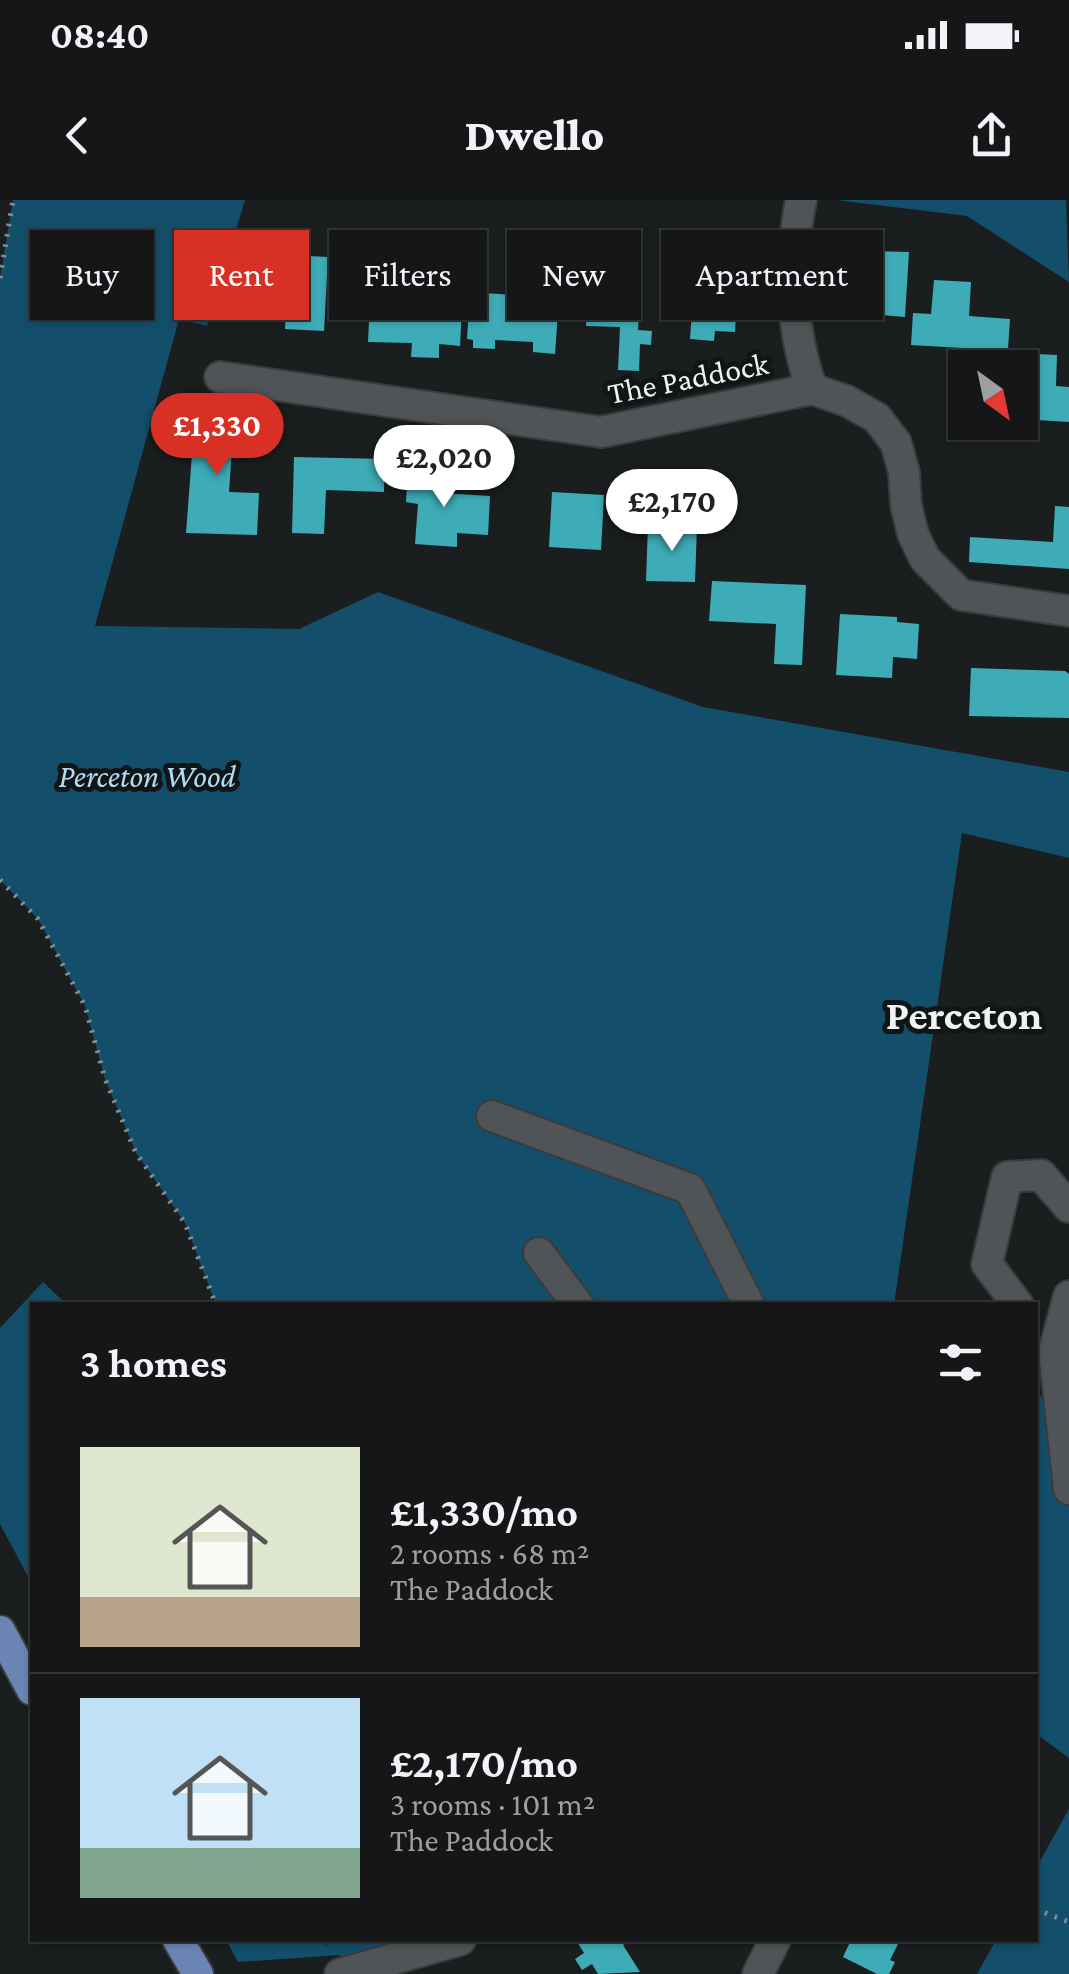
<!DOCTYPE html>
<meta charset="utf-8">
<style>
body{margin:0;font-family:"Crimson Pro",serif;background:#1d1f20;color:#f1f3f6;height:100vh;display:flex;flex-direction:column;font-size:38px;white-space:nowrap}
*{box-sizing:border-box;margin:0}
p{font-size:32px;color:#9d9fa1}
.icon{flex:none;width:55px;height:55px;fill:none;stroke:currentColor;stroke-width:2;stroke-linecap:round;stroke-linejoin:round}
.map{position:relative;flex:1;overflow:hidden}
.drawer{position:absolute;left:30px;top:1102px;width:1008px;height:640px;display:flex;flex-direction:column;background:#141617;border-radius:0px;box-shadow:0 2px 8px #0004,0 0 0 2px #333536}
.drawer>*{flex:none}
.guide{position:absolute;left:30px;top:30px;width:1010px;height:90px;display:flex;gap:20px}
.needle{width:65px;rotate:147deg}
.controls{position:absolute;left:948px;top:150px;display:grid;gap:20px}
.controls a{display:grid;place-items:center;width:90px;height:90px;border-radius:0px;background:#141617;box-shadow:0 2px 8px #0004,0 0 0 2px #333536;font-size:50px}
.price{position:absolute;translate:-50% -85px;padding:0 22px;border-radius:35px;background:#fff;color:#222;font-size:32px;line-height:65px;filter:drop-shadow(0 2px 5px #0008)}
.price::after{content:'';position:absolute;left:50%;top:60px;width:30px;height:22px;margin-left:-15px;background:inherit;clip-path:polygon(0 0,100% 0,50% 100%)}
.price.current{background:#d93025;color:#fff}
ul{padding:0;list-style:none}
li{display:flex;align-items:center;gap:30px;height:250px;padding:0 50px}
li+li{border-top:2px solid #333536}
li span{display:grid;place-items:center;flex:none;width:280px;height:200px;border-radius:0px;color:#555}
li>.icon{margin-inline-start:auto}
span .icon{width:120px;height:120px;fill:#fffc;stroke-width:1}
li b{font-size:42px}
h2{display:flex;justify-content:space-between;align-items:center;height:120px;padding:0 50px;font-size:42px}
.pill{padding:0 35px;border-radius:0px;background:#141617;box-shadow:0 2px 8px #0004,0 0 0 2px #333536;font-size:35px;line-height:90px}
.pill.current{background:#d93025;color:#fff}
.status{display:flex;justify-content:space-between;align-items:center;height:70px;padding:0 50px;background:#141617;direction:ltr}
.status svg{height:28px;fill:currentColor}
header{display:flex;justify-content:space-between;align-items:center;height:130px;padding:0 50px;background:#141617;font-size:45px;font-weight:800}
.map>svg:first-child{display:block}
</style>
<div class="status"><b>08:40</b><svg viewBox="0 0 49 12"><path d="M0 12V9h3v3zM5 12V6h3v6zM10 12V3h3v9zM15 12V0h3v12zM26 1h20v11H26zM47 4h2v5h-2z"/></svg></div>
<header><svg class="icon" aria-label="back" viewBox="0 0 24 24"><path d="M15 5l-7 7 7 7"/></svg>Dwello<svg class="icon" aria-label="share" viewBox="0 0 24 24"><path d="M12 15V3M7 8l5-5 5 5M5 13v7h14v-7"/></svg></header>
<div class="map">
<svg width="1069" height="1774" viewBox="0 0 1069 1774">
<rect width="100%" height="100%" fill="#1b1e1f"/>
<g fill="#134f6a">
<path d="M13 0H245L207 126 179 119 95 426 299 429 378 392 703 507 1069 572V658L962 633 894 1105H216L185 1023 136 953 105 879 85 806 38 719 0 680V78Z"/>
<path d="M836 0H1066L1069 82 967 16Z"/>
<path d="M43 1082 67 1105H32V1384L0 1324V1128Z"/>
<path d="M1035 1196 1069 1198V1558L1035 1533Z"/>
<path d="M1069 1609V1774H977L996 1740H1035V1670Z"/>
<path d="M226 1740H318L328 1747 322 1740H460L347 1760 339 1755 238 1762Z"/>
</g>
<g fill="#3dacb7">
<path d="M871 51 909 52 905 117 869 114 870 91 848 90V101L825 100 828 57 870 59Z"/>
<path d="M288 55 328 57 324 131 285 129Z"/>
<path d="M717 58 739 60 735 132 715 131 714 141 690 139 695 65 716 67Z"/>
<path d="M392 77 423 78 422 104 462 106 460 146 439 144V158L411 157 412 143 368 142 370 99 391 100Z"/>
<path d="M934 80 971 82 969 116 1010 119 1008 149 991 148 990 165 961 163 962 148 911 145 913 113 931 114Z"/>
<path d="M587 83 640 85 638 130 652 131 651 145 640 144 639 171 618 170 620 127 586 126Z"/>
<path d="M470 92 559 98 555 154 533 152V142L495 140V149L473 148V140L467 139Z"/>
<path d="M1015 153 1057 155 1056 186 1069 187V222L1020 219V168H1014Z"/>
<path d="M196 202 235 205 229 292 259 293 257 335 186 333Z"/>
<path d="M294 257 385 259 384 292 326 290 324 334 292 333Z"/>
<path d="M408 268 443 271 442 293 490 296 488 335 457 333V347L415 344 418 304 406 302Z"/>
<path d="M552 292 604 295 601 350 549 347Z"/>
<path d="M1055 306 1069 307V369L969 362 970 337 1053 342Z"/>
<path d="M648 325 697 326 695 382 646 381Z"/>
<path d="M712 381 806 385 802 465 774 464 776 424 709 421Z"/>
<path d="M840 414 897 417V422L919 424 917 459 893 457 892 478 836 475Z"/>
<path d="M971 468 1065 471 1069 474V518L969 516Z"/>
<path d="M576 1740H631L623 1745 640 1772 598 1774 592 1764 582 1770 575 1759 584 1753Z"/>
<path d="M851 1740H900L890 1760 895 1762 889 1774H877L843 1757Z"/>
</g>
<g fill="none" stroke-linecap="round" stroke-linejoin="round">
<defs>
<g id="minor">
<path d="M801 0C789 63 790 128 812 189"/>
<path d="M220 177 601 232 812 189 847 201 877 218 896 243 904 272 906 305 913 334 925 359 961 395 1069 411"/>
<path d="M492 916 690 989 749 1105"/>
<path d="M539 1053 578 1105"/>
<path d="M1069 1096 1054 1151 1069 1289"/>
<path d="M1018 1105 987 1064 1007 977 1041 975 1069 1007"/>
<path d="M340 1774 460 1740"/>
<path d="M758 1774 775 1740"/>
</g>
<g id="major">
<path d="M0 1431 32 1490"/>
<path d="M178 1740 198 1774"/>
</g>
</defs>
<use href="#minor" stroke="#393b3c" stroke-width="34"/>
<use href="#major" stroke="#393b3c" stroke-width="34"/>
<g stroke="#8b8d8e" stroke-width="5" stroke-dasharray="2.5 8" stroke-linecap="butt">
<path d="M0 78 13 0"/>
<path d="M0 680 38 719 85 806 105 879 136 953 185 1023 216 1105"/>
<path d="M1035 1709 1069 1722"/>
</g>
<use href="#minor" stroke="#515456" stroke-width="30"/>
<use href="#major" stroke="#6a85b4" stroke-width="30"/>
</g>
<g text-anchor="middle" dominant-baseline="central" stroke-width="10" stroke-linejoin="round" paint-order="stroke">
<g font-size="32" fill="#f0f2f3" stroke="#121516">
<text transform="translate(688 178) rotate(-11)">The Paddock</text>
</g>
<g font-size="32" font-style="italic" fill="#aeddf8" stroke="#121516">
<text x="147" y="576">Perceton Wood</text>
</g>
<g font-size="42" font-weight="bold" fill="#f0f2f3" stroke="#121516">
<text x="964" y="814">Perceton</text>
</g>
</g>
</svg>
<div class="controls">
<a><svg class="needle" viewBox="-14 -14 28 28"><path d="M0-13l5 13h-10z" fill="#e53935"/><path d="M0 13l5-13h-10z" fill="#9d9fa1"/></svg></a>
</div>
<b class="price current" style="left:217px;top:278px">£1,330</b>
<b class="price" style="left:444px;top:310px">£2,020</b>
<b class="price" style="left:672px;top:354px">£2,170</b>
<div class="guide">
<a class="pill">Buy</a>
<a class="pill current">Rent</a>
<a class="pill">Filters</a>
<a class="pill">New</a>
<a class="pill">Apartment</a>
</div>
<section class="drawer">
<h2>3 homes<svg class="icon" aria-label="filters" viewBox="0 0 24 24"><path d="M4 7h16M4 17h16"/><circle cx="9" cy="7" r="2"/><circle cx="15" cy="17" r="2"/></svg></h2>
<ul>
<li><span style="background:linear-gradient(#dfe7d0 75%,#b9a48a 0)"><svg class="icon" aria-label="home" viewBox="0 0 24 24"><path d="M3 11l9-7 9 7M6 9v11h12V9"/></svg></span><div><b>£1,330/mo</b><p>2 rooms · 68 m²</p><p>The Paddock</p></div></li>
<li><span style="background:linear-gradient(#bfe0f5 75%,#7fa58c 0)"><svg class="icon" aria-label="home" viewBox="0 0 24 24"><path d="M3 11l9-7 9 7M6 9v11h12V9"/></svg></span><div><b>£2,170/mo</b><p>3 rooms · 101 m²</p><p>The Paddock</p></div></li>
</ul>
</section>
</div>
